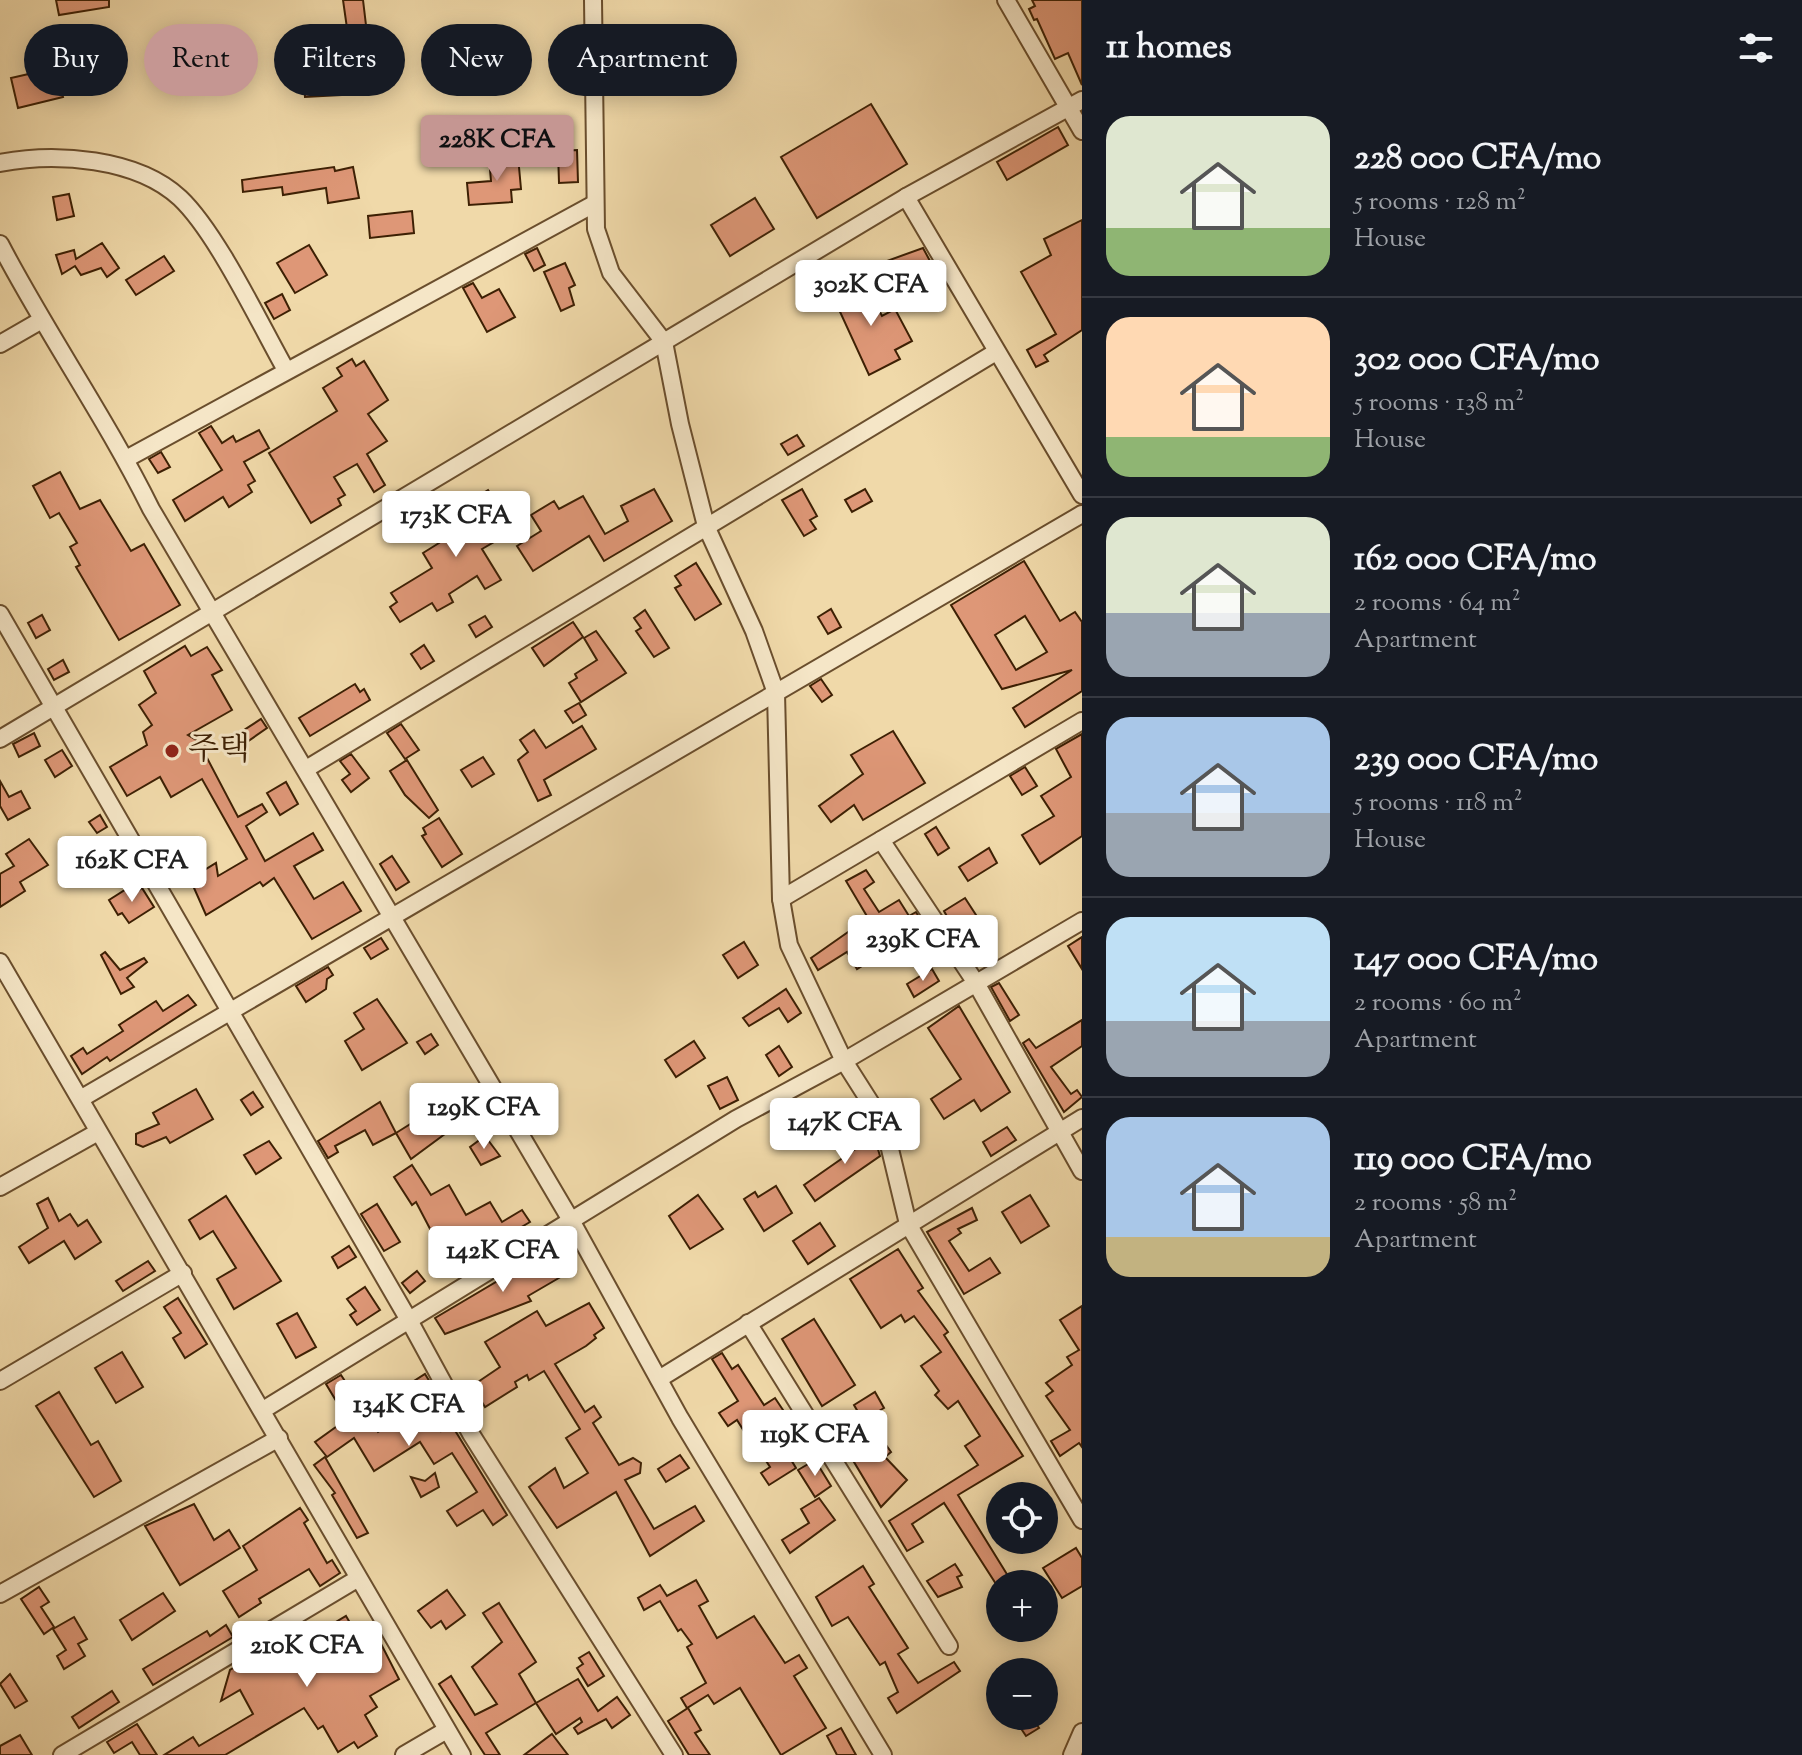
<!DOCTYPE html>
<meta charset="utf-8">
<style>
body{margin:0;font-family:"Sorts Mill Goudy","Noto Serif KR",serif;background:#20242c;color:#f1f3f6;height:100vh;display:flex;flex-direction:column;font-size:30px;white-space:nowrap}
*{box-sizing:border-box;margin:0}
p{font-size:26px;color:#9ea1a6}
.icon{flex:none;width:44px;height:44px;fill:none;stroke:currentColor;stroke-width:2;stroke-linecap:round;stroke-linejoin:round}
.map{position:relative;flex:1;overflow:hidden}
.sheet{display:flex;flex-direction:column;background:#171b24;width:720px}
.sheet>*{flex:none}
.top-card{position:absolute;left:24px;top:24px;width:760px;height:72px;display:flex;gap:16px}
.buttons{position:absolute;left:986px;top:1482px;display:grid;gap:16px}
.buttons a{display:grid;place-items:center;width:72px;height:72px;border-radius:50%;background:#171b24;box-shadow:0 4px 20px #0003;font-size:40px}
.price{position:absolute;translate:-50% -68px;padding:0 18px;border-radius:8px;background:#fff;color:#222;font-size:26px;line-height:52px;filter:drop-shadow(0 2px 4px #0008)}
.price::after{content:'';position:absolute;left:50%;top:48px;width:24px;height:18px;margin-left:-12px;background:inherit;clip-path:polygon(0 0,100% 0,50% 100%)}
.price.on{background:#c59692;color:#111}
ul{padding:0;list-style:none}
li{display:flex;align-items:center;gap:24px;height:200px;padding:0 24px}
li+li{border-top:2px solid #363941}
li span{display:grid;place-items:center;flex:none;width:224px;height:160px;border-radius:24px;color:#555}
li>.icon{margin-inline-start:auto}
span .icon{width:96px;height:96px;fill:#fffc;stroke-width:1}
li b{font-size:34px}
h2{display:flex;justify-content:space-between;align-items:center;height:96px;padding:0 24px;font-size:34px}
.chip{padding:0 28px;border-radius:36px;background:#171b24;box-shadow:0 4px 20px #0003;font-size:28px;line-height:72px}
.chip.on{background:#c59692;color:#111}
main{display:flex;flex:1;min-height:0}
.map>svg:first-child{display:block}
</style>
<main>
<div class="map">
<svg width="1082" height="1755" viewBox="0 0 1082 1755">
<rect width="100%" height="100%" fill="#f0d9a9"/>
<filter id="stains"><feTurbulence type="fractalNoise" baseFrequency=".0025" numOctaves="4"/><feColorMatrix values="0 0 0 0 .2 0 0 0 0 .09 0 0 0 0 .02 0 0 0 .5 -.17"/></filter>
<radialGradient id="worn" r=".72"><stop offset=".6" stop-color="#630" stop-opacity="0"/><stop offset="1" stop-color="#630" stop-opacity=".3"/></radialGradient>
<g fill="#de9777" stroke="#3d2004" stroke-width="2" fill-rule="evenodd">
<path d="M56 0H109V7L59 15Z"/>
<path d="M343 0H363L368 42 377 41 379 93 305 97 301 30 347 28Z"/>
<path d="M1032 0H1082V85L1068 53 1055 59 1037 19 1034 20 1029 9 1035 6Z"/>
<path d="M220 62 221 77 201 80 199 64Z"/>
<path d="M55 68 63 97 18 108 11 78Z"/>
<path d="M871 104 907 164 817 218 781 157Z"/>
<path d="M1058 127 1068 145 1007 180 997 162Z"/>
<path d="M577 150 578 182 559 183 558 151Z"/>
<path d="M518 156 521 189 511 190 512 202 469 205 467 183 491 181 489 158Z"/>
<path d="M334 167 335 171 353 167 359 198 328 203 326 188 283 195 282 187 243 192 242 180Z"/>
<path d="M69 194 74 216 57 220 53 197Z"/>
<path d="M755 198 774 229 730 256 711 225Z"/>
<path d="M412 211 414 233 370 238 368 216Z"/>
<path d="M1082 220V330L1044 355 1048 361 1036 367 1027 350 1056 334 1021 272 1051 255 1044 239Z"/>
<path d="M102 243 119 268 107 277 101 268 81 275 75 266 62 274 56 255 74 250 76 259Z"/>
<path d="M309 245 327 275 295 293 277 263Z"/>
<path d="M537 248 545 265 534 271 525 254Z"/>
<path d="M923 248 930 261 889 275 884 262Z"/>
<path d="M164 256 174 271 136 295 126 280Z"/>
<path d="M565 263 575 285 569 288 574 305 561 311 544 272Z"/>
<path d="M825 264 831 276 818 283 811 271Z"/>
<path d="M473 283 482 298 499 289 515 317 487 332 463 288Z"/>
<path d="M865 283 882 316 895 309 912 341 895 350 900 359 869 375 830 290 842 285 845 293Z"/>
<path d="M282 294 290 310 274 319 265 303Z"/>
<path d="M352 359 356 366 364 361 388 400 368 414 387 441 367 454 385 485 374 492 357 464 334 477 345 495 338 499 341 505 311 523 269 453 337 411 323 388 342 376 337 368Z"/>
<path d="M211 426 222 443 233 436 236 442 259 430 269 448 244 462 255 481 248 485 252 492 229 507 223 497 185 521 173 500 222 470 199 433Z"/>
<path d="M797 435 804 446 788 455 781 444Z"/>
<path d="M161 452 170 467 158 473 149 459Z"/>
<path d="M60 472 80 509 100 500 131 551 144 544 180 605 119 640 76 567 80 565 70 547 77 543 59 513 50 518 33 486Z"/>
<path d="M654 489 672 521 604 561 589 536 533 571 517 546 541 531 531 515 554 501 559 509 583 496 605 534 628 521 621 506Z"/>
<path d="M802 489 817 516 810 520 816 529 804 536 782 500Z"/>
<path d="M865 489 872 501 852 512 845 500Z"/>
<path d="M488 490 513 531 482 549 501 580 485 589 477 576 449 594 453 602 437 611 432 603 400 622 390 607 397 602 391 593 432 568 423 553 439 543 436 538 467 519 460 507Z"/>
<path d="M1024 561 1060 621 1075 612 1082 622V691L1025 727 1013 708 1072 670 1002 689 951 605ZM1025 616 1047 652 1016 670 995 635Z"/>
<path d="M696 563 721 604 695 620 675 588 681 585 675 576Z"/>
<path d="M831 609 841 627 828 634 818 617Z"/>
<path d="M645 610 669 648 654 657 636 631 641 628 634 618Z"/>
<path d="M42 615 50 630 36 638 28 623Z"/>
<path d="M485 616 492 627 476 637 469 625Z"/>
<path d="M573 622 583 637 544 666 532 648Z"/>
<path d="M596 631 626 673 581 702 569 683 577 678 575 674 597 660 584 638Z"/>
<path d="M424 645 434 661 421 669 411 654Z"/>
<path d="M185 646 191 656 207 647 222 670 212 675 232 710 188 735 208 747 206 756 238 817 262 804 267 812 246 826 265 861 313 833 323 850 294 866 314 899 343 882 361 911 312 939 274 878 263 886 260 882 206 915 190 879 216 863 218 876 247 859 202 779 171 797 160 777 127 796 110 767 147 745 143 732 152 725 139 705 156 693 144 671Z"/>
<path d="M63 660 69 672 54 680 48 669Z"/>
<path d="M821 679 832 695 822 702 810 686Z"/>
<path d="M355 684 360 692 364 689 370 700 310 736 299 718Z"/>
<path d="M579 703 586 715 573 723 565 711Z"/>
<path d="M261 719 267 728 234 751 227 741Z"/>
<path d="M401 724 419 750 405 759 387 733Z"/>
<path d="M582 726 596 749 544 780 551 795 538 801 518 760 528 752 520 740 534 730 546 748Z"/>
<path d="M893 731 925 783 863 820 854 805 831 822 819 806 863 774 851 755Z"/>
<path d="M34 733 40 746 19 757 13 744Z"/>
<path d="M1082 734V836L1040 864 1022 835 1054 816 1041 796 1071 777 1056 749Z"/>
<path d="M62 750 72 766 55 777 45 760Z"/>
<path d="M351 754 369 778 351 792 342 780 350 774 340 761Z"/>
<path d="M483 757 494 774 472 787 461 770Z"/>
<path d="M407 760 438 810 429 818 405 795 390 771Z"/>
<path d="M1025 767 1037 786 1022 795 1010 776Z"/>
<path d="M0 781 9 797 21 791 30 808 8 820 0 806Z"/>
<path d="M286 782 298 804 280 815 267 793Z"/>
<path d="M100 815 107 827 97 833 89 822Z"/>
<path d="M439 818 462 854 442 867 422 836 426 834 423 828Z"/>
<path d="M936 827 949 848 938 855 925 834Z"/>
<path d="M29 839 48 865 20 882 25 891 0 907V874L14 866 6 854Z"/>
<path d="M989 848 997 863 968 881 959 867Z"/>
<path d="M392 856 409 882 396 890 380 864Z"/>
<path d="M866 870 874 882 864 889 879 912 899 900 909 916 916 912 925 927 857 969 847 952 818 970 811 958 868 918 846 881Z"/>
<path d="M128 888 132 895 142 888 154 907 129 923 122 913 118 915 109 900Z"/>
<path d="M965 898 976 915 954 929 944 911Z"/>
<path d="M1082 937V969L1068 946Z"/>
<path d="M381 938 388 949 371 959 364 948Z"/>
<path d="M744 942 758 965 738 978 723 955Z"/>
<path d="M105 952 120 970 144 958 147 962 127 978 134 987 121 994 101 955Z"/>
<path d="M328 967 333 975 327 979 326 989 306 1002 296 986Z"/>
<path d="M932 969 939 981 914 997 907 984Z"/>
<path d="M999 983 1019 1015 1010 1021 991 987Z"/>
<path d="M786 989 801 1013 788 1022 779 1008 749 1026 743 1018Z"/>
<path d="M188 995 196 1005 110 1061 107 1057 82 1074 71 1056 83 1048 87 1054 123 1031 119 1025 156 1001 163 1011Z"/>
<path d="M377 999 407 1043 362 1070 345 1041 364 1029 354 1013Z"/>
<path d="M959 1006 1010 1092 981 1111 974 1100 944 1119 931 1099 961 1079 928 1028Z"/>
<path d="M1082 1020V1046L1051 1067 1071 1094 1077 1090 1082 1097 1064 1112 1023 1043 1029 1039 1036 1048Z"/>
<path d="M431 1034 438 1045 425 1054 417 1042Z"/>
<path d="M694 1041 705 1058 676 1077 665 1060Z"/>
<path d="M779 1046 792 1067 779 1076 766 1055Z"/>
<path d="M727 1077 738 1100 720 1109 708 1086Z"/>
<path d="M196 1089 213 1119 170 1143 166 1137 143 1147 136 1144V1134L159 1124 153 1113Z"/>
<path d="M253 1092 263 1107 251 1115 241 1100Z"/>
<path d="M466 1094 476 1111 411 1159 396 1133 447 1101 450 1104Z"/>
<path d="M380 1102 396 1133 373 1145 365 1130 335 1146 338 1152 328 1158 318 1141Z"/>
<path d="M896 1108 906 1124 897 1129 889 1112Z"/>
<path d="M870 1123 880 1156 815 1201 804 1185 867 1141 860 1129Z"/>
<path d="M1007 1127 1016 1140 991 1156 983 1142Z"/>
<path d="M485 1136 500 1156 481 1165 470 1147Z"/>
<path d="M269 1141 281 1158 256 1174 244 1155Z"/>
<path d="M412 1165 431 1195 449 1185 466 1215 490 1202 502 1222 522 1210 530 1222 458 1264 456 1261 449 1265 416 1202 412 1205 394 1177Z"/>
<path d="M776 1186 792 1213 764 1231 744 1199 755 1192 758 1197Z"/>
<path d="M698 1195 723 1229 690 1249 669 1216Z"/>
<path d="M1030 1195 1049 1226 1021 1243 1002 1212Z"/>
<path d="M226 1196 281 1281 234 1309 217 1279 236 1268 213 1231 200 1239 189 1220Z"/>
<path d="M48 1198 59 1221 70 1214 78 1226 87 1220 101 1242 75 1259 64 1241 29 1263 19 1247 48 1228 37 1204Z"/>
<path d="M377 1204 400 1242 384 1251 361 1214Z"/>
<path d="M972 1208 977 1220 958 1229 961 1233 949 1241 969 1271 990 1258 1000 1273 964 1294 927 1232Z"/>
<path d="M820 1223 835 1246 808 1264 793 1241Z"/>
<path d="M349 1246 356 1257 338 1268 332 1257Z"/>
<path d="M898 1249 923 1288 918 1291 948 1332 944 1335 1023 1456 958 1495 1013 1584H996L944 1503 912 1524 923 1542 907 1551 889 1521 978 1465 965 1446 980 1436 958 1401 948 1409 935 1395 939 1391 921 1366 941 1352 914 1316 905 1322 901 1315 881 1328 850 1279Z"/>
<path d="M550 1250 564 1275 528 1296 531 1301 445 1334 435 1318Z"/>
<path d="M148 1261 155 1271 123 1291 116 1281Z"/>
<path d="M417 1271 425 1281 410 1293 402 1283Z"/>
<path d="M365 1287 380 1310 357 1325 350 1315 356 1311 347 1299Z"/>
<path d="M178 1298 207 1344 185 1358 173 1338 181 1333 164 1307Z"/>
<path d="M589 1303 604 1328 594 1335 596 1338 586 1346 555 1364 585 1412 594 1406 601 1417 593 1423 619 1465 633 1458 641 1463 640 1473 625 1480 654 1529 695 1506 704 1521 650 1556 616 1492 557 1528 529 1487 555 1468 564 1488 588 1473 566 1438 580 1429 544 1371 529 1380 527 1375 515 1382 517 1387 485 1407 472 1386 500 1367 485 1342 537 1311 546 1326Z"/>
<path d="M1082 1306V1447L1079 1443 1060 1456 1051 1441 1070 1430 1046 1396 1053 1391 1046 1383 1072 1365 1067 1357 1079 1350 1060 1320Z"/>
<path d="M297 1313 316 1347 296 1358 277 1324Z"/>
<path d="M814 1319 855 1385 822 1406 782 1339Z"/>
<path d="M122 1352 143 1387 116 1403 95 1368Z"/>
<path d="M722 1353 732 1369 738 1365 764 1405 775 1398 793 1425 776 1435 796 1468 769 1485 761 1473 770 1467 757 1447 755 1449 737 1420 728 1426 719 1413 738 1401 712 1359Z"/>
<path d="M425 1374 436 1392 415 1406 403 1388Z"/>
<path d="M341 1375 378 1432 424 1403 441 1431 451 1424 507 1515 493 1525 483 1510 457 1526 447 1511 477 1492 452 1453 434 1464 420 1442 374 1471 354 1438 327 1457 315 1442 347 1419 326 1384Z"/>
<path d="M59 1392 91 1445 98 1441 121 1481 94 1497 36 1406Z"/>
<path d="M875 1392 884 1408 867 1418 891 1452 885 1457 907 1480 881 1507 833 1427 858 1412 854 1405Z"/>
<path d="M680 1455 689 1468 666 1482 658 1469Z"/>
<path d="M325 1457 368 1533 357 1538 332 1495 335 1493 314 1465Z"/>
<path d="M815 1460 831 1486 815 1497 798 1470Z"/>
<path d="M435 1473 439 1487 421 1497 411 1477 425 1481Z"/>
<path d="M819 1498 835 1520 790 1553 782 1540 809 1523 801 1509Z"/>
<path d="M194 1504 214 1540 229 1530 240 1548 180 1585 145 1526Z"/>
<path d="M300 1508 308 1520 304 1523 327 1563 332 1560 340 1573 320 1586 309 1569 259 1599 261 1603 239 1617 223 1591 257 1570 243 1546Z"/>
<path d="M1076 1548 1082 1558V1586L1062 1598 1043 1568Z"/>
<path d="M955 1564 962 1575 957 1577 962 1587 938 1597 927 1581Z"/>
<path d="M863 1566 874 1584 869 1587 908 1648 898 1654 918 1683 954 1662 960 1671 897 1713 888 1698 898 1692 885 1662 880 1665 848 1617 832 1626 816 1597Z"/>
<path d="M696 1580 708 1601 699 1606 717 1638 754 1616 785 1663 799 1655 807 1668 794 1676 826 1728 781 1755 740 1688 714 1704 708 1695 687 1708 681 1698 706 1683 687 1647 692 1644 681 1629 678 1631 660 1601 644 1610 638 1598 660 1585 667 1596Z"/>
<path d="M39 1587 49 1602 41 1607 54 1627 44 1634 21 1599Z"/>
<path d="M447 1590 465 1615 446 1629 441 1621 431 1628 418 1611Z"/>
<path d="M163 1593 175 1611 132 1640 120 1620Z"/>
<path d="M499 1603 536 1662 519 1674 536 1703 486 1733 500 1755H485L439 1684 451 1676 475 1715 497 1704 472 1667 502 1642 483 1613Z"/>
<path d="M346 1616 364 1647 378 1638 399 1679 370 1696 377 1707 365 1715 377 1736 358 1748 354 1742 338 1752 323 1726 318 1729 304 1708 225 1755H164L193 1737 199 1746 253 1714 240 1690 221 1701 230 1670 287 1636 294 1647Z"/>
<path d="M74 1617 87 1639 78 1644 85 1656 64 1669 57 1656 66 1650 53 1629Z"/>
<path d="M226 1625 233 1637 153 1685 143 1669 207 1631 210 1636Z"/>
<path d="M589 1652 604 1676 588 1686 577 1668 583 1664 579 1658Z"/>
<path d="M10 1674 27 1701 15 1708 0 1684Z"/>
<path d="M578 1679 598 1711 617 1697 630 1715 612 1728 606 1719 578 1734 574 1728 582 1722 580 1718 556 1734 536 1703Z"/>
<path d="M112 1691 119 1702 79 1728 72 1717Z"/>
<path d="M688 1708 701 1730 695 1733 710 1755H689L668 1721Z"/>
<path d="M1031 1716 1039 1728 1026 1736 1018 1724Z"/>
<path d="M137 1724 157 1755H140L132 1742 114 1753 107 1742Z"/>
<path d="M841 1728 856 1755H837L827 1736Z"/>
<path d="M552 1734 568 1755H524Z"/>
<path d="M20 1735 32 1755H0V1746Z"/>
</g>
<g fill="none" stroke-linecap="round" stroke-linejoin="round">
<defs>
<g id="minor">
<path d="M593 0 596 229 611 273 664 342 680 424 706 526 754 631 776 693 781 899 789 945 844 1061 884 1124 908 1224 1082 1520"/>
<path d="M1006 0 1082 131"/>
<path d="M0 163C56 152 137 158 180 198 217 233 260 324 286 370"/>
<path d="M906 197 1082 495"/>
<path d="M0 244C47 334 106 418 151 509L572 1222 680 1418 883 1755"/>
<path d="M0 344 40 321"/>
<path d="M126 459 594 204"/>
<path d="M0 614 410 1322 471 1434 674 1755"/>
<path d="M0 739 906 197 1082 100"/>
<path d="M306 769 996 352"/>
<path d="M881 840 976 983 1082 1171"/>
<path d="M781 899 1082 721"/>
<path d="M0 962 462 1755"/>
<path d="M82 1098 1082 514"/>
<path d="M0 1187 98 1132"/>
<path d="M748 1323 949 1646"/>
<path d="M659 1379 1082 1118"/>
<path d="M0 1381 183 1273"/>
<path d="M263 1410 736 1119 844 1061 1082 921"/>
<path d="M0 1594 279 1438"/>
<path d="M62 1755 357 1579"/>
<path d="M404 1755 445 1731"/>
<path d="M1072 1755 1082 1732"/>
</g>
</defs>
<use href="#minor" stroke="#6a4e2d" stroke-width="20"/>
<use href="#minor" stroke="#f5e6c7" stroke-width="16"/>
</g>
<circle fill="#8f2418" stroke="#f5e6c7" stroke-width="3" cx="172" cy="751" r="8"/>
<g text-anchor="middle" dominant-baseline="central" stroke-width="6" stroke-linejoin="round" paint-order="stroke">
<g font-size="32" fill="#3d2004" stroke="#f5e6c7" text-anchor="start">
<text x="188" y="751">주택</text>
</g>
</g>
<rect width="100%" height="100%" filter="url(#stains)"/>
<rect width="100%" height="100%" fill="url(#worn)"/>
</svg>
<div class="buttons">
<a><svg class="icon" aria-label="locate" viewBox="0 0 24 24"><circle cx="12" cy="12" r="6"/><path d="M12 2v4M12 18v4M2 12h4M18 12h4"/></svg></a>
<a>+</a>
<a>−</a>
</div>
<b class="price on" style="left:497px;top:183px">228K CFA</b>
<b class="price" style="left:871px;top:328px">302K CFA</b>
<b class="price" style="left:456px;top:559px">173K CFA</b>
<b class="price" style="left:132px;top:904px">162K CFA</b>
<b class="price" style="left:923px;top:983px">239K CFA</b>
<b class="price" style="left:484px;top:1151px">129K CFA</b>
<b class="price" style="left:845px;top:1166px">147K CFA</b>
<b class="price" style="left:503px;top:1294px">142K CFA</b>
<b class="price" style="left:409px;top:1448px">134K CFA</b>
<b class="price" style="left:815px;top:1478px">119K CFA</b>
<b class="price" style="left:307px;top:1689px">210K CFA</b>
<div class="top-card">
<a class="chip">Buy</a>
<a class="chip on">Rent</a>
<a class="chip">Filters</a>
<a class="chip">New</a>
<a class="chip">Apartment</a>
</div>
</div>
<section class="sheet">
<h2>11 homes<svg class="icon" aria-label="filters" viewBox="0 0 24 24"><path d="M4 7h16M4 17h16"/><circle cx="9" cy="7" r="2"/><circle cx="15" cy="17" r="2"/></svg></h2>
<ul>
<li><span style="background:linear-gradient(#dfe7d0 70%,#8fb573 0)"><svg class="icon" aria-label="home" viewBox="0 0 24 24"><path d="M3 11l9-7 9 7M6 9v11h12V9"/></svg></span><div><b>228 000 CFA/mo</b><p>5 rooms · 128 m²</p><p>House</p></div></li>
<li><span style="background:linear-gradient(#ffd9b3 75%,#8fb573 0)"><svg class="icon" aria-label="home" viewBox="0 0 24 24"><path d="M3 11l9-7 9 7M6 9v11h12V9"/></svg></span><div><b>302 000 CFA/mo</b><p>5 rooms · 138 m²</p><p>House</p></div></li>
<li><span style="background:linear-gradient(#dfe7d0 60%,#9aa5b1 0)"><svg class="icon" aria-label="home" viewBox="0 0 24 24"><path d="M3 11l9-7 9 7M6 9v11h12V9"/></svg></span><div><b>162 000 CFA/mo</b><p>2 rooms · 64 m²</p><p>Apartment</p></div></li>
<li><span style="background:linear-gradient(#a9c7e8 60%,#9aa5b1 0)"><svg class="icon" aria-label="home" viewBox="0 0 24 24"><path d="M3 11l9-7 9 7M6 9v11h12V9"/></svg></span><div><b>239 000 CFA/mo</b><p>5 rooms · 118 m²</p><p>House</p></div></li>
<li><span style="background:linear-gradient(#bfe0f5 65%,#9aa5b1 0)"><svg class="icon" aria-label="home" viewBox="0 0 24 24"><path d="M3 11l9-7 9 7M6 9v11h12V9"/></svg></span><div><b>147 000 CFA/mo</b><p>2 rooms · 60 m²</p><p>Apartment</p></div></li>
<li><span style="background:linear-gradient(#a9c7e8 75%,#c2b280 0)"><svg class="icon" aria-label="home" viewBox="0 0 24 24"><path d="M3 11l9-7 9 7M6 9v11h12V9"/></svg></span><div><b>119 000 CFA/mo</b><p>2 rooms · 58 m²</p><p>Apartment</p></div></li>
</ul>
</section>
</main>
